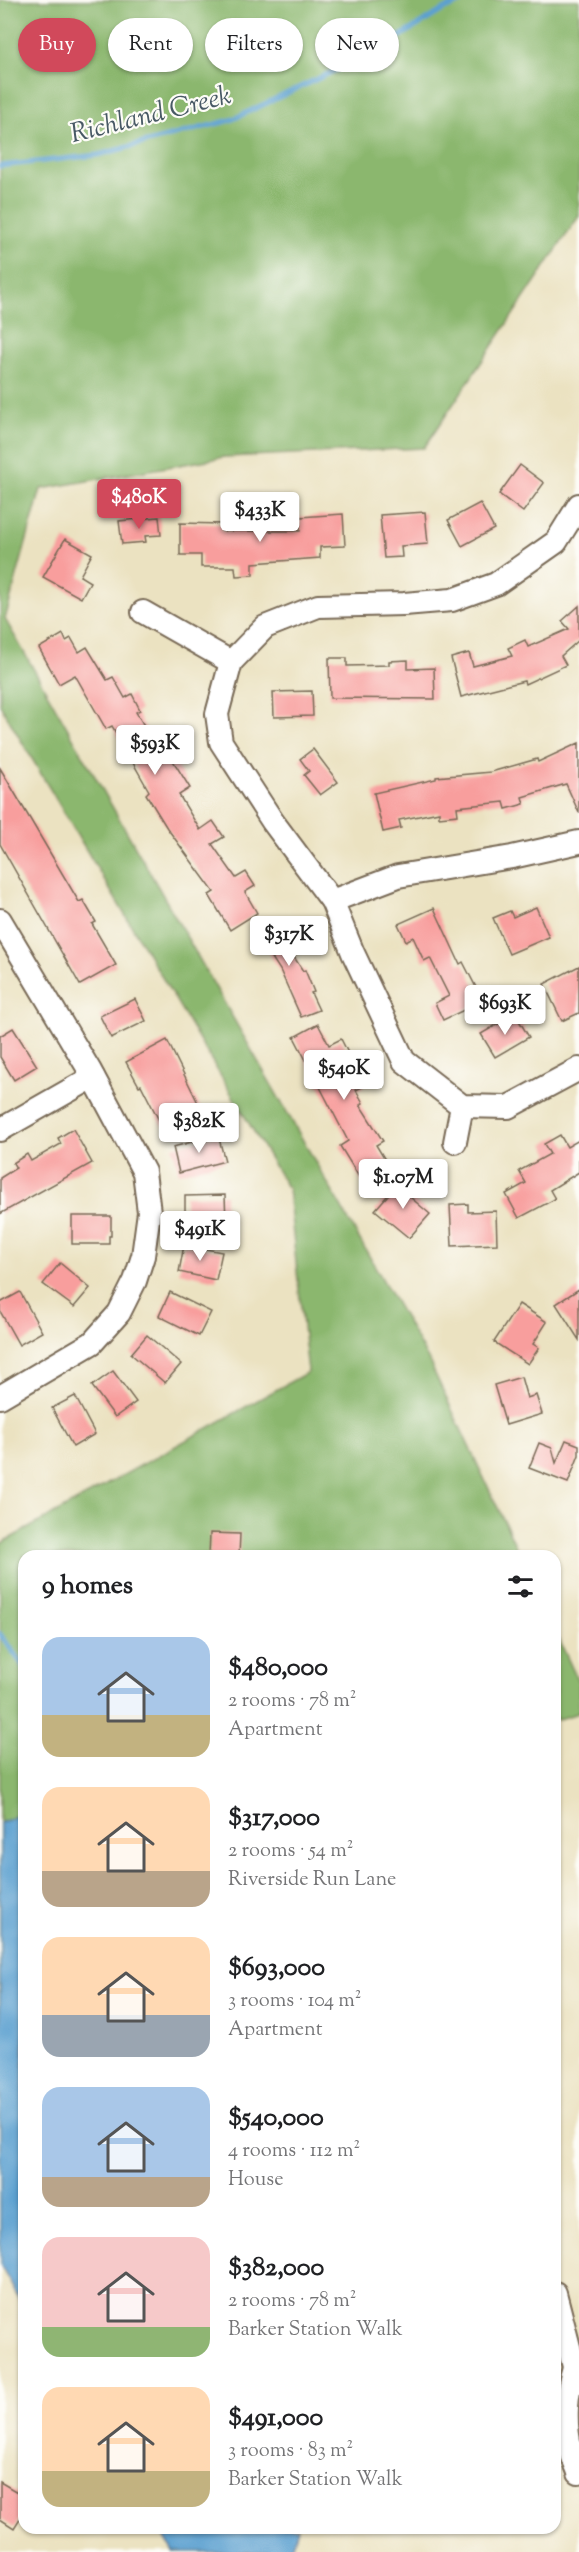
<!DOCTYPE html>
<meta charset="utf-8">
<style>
body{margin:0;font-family:"Sorts Mill Goudy",serif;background:#f2f2f2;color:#202124;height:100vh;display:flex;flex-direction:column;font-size:22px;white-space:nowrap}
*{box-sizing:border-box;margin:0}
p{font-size:20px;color:#757577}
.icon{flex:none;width:33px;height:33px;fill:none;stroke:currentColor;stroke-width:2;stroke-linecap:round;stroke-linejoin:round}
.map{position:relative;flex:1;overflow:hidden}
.details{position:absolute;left:18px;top:1550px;width:543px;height:984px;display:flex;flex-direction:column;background:#fff;border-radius:18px;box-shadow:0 2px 4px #0004}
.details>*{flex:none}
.hud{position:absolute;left:18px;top:18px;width:543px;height:54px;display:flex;gap:12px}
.price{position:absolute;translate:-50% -51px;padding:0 14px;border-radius:6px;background:#fff;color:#222;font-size:20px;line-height:39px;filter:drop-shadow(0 2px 3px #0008)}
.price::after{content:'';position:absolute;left:50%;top:36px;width:18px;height:14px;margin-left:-9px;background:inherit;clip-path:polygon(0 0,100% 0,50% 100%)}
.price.selected{background:#d1495b;color:#fff}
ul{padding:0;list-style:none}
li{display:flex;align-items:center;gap:18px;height:150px;padding:0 24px}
li span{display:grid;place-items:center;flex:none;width:168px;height:120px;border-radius:18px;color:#555}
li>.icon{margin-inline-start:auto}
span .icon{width:72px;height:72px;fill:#fffc;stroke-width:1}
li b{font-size:26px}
h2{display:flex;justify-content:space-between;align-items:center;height:72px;padding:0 24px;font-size:26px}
.tag{padding:0 21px;border-radius:27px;background:#fff;box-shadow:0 2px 4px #0004;font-size:21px;line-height:54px}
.tag.selected{background:#d1495b;color:#fff}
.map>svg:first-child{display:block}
</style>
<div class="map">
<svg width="579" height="2552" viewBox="0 0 579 2552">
<rect width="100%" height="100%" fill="#fdfcf7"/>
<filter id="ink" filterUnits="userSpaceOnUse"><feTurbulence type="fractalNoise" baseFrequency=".0167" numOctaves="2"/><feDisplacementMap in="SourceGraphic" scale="12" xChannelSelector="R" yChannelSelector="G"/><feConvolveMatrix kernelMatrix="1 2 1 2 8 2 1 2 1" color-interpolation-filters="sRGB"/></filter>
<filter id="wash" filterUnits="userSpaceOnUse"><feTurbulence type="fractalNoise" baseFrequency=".008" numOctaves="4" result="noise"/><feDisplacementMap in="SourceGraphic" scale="24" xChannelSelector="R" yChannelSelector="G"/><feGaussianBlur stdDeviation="1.35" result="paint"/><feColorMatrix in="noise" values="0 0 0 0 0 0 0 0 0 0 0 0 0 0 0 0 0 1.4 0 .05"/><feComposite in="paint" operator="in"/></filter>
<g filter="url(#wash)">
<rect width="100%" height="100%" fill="#ebe2c1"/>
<g fill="#8bb76e" stroke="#637046" stroke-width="1.5">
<path d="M0 0H579V216L424 448 225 457 41 489 5 619 428 1359 520 1555 24 1556V1976L0 2052V1544L308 1372 288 1189 0 705Z"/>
<path d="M555 1631 579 1683V1713L555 1720Z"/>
</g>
<g fill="#5ba0d0" stroke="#4b6577" stroke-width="1.5">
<path d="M18 1815H24V2308L0 2265V1823Z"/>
<path d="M159 2528H298L291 2552H173Z"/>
</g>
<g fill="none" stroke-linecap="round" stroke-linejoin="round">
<g stroke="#5ba0d0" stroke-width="5">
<path d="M0 166 98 155 231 120 378 50 443 10 466 0"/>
<path d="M0 1634 24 1667"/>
</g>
</g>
<g id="blocks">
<g fill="#f89e9d">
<path d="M520 465 544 483 523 512 499 494Z"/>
<path d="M480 503 494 529 462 546 448 520Z"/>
<path d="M425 512 428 544 401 546 402 557 384 558 380 515Z"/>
<path d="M343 514 345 546 320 547V558L253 563V575L236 576 235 567H201V555H180V523L222 524V531H300V517Z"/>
<path d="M159 517 161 535 145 536 146 542 122 544 119 521Z"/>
<path d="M65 539 92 554 80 576 90 582 81 598 43 577Z"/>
<path d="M579 606V640L561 656 566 665 525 684 524 681 461 697 451 658 469 653 473 666 512 656 508 648 525 640 528 647 569 629 562 621Z"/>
<path d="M63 634 66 641 71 638 79 652 87 647 107 680 113 677 125 698 132 694 140 710 136 712 156 746 167 740 176 756 172 759 190 788 179 795 200 830 213 821 224 837 212 844 236 878 246 872 255 886 245 892 257 913 230 930 209 895 214 892 167 828 146 794 149 791 112 726 106 729 75 675 59 684 39 648Z"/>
<path d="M329 658H347V666L389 665V661L408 660V669L434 668 435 699 330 698Z"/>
<path d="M312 691 313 716 274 717 273 692Z"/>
<path d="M579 743V813L566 784 522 797 524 804 506 809 504 802 457 807 458 815 439 817V812L399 820 401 828 383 832 374 793 436 779V777L491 772 537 759 538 762Z"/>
<path d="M313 749 338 782 320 795 304 775 309 771 300 759Z"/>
<path d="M0 768 79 902 83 900 96 922 92 924 116 965 80 985 0 844Z"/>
<path d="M536 907 549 937 509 954 493 918 510 911 513 917Z"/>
<path d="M434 908 460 964 463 962 483 1001 443 1020 435 1003 449 996 430 958 424 961 413 937 406 941 398 924Z"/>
<path d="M279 919 291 939 285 943 303 971 305 970 314 992 311 993 319 1010 301 1017 280 970 256 933Z"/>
<path d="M579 966V1013L562 1021 544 984Z"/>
<path d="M135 999 146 1021 111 1038 100 1016Z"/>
<path d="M515 1014 529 1037 495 1057 481 1034Z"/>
<path d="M318 1024 329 1045 341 1039 349 1055 347 1056 364 1086 356 1090 363 1103 360 1105 383 1141 376 1145 390 1168 364 1185 340 1146 348 1141 294 1037Z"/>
<path d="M13 1028 37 1066 14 1080 0 1057V1036Z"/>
<path d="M167 1040 200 1107 162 1126 141 1085 139 1086 126 1062Z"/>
<path d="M73 1129 92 1163 0 1214V1178L16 1168 13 1163 27 1154 31 1161 61 1144 58 1138Z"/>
<path d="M218 1135 225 1161 179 1173 173 1147Z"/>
<path d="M560 1135 567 1147 579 1140V1172L550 1190 555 1199 519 1218 506 1194 526 1183 519 1171 550 1154 544 1144Z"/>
<path d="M401 1180 415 1192 410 1197 430 1214 409 1238 375 1210Z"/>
<path d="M225 1195 226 1222 185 1224V1196Z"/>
<path d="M468 1204V1212L496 1211 497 1244 452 1246 450 1205Z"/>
<path d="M72 1216H111V1236H109V1244H72Z"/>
<path d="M184 1245 222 1252 216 1280 179 1272Z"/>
<path d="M60 1263 90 1288 74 1307 43 1284Z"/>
<path d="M579 1289V1340L556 1304Z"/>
<path d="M20 1292 42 1332 19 1345 0 1311V1303Z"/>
<path d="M170 1292 211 1312 199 1336 159 1316Z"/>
<path d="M519 1304 547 1322 533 1344 539 1348 528 1364 494 1342Z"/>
<path d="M147 1335 181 1364 165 1383 131 1354Z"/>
<path d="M113 1371 136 1402 115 1417 92 1386Z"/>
<path d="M521 1377 527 1398 536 1395 542 1414 506 1425 494 1385Z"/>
<path d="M75 1396 95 1434 73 1447 52 1408Z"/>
<path d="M566 1440 579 1445V1455L568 1483 529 1468 539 1443 552 1448 556 1463Z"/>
<path d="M210 1533 240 1534 239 1556H209Z"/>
<path d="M0 2482 24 2496V2512L14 2528 0 2519Z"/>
</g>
</g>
</g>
<g filter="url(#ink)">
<use href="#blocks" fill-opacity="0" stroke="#796a57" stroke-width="1.5"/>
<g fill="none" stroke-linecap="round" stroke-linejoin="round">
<defs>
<g id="minor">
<path d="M579 505 556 542 496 584 452 600 404 604 318 606 265 627 231 662 217 714 221 742 273 822 332 901 353 953 404 1061 462 1106 508 1107 579 1069"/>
<path d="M143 612 231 662"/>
<path d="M332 901 398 876 512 857 579 842"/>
<path d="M0 920 90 1071 144 1172 149 1212 143 1256 135 1281 119 1313 92 1343 0 1397"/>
<path d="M0 1130 93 1077"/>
<path d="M455 1142 462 1106"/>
<path d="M555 2293 578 2382"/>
<path d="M574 2368C566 2394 564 2424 571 2450 572 2458 577 2465 579 2473"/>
</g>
</defs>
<use href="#minor" stroke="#796a57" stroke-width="26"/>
<use href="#minor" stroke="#fff" stroke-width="22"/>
</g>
</g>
<g text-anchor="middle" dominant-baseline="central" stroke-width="4.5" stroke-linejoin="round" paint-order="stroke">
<g font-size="27" font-style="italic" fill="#485965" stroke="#fdfcf7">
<text transform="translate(151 116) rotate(-14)">Richland Creek</text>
</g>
</g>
</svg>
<b class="price selected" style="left:139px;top:530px">$480K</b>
<b class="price" style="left:260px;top:543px">$433K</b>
<b class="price" style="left:155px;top:776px">$593K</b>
<b class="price" style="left:289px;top:967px">$317K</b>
<b class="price" style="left:505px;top:1036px">$693K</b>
<b class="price" style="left:344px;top:1101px">$540K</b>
<b class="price" style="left:199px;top:1154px">$382K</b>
<b class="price" style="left:403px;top:1210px">$1.07M</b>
<b class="price" style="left:200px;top:1262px">$491K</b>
<div class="hud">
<a class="tag selected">Buy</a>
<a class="tag">Rent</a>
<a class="tag">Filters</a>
<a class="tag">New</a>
</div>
<section class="details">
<h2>9 homes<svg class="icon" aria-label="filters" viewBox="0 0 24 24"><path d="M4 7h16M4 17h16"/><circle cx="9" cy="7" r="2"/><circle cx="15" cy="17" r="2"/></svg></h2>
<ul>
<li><span style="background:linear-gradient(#a9c7e8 65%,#c2b280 0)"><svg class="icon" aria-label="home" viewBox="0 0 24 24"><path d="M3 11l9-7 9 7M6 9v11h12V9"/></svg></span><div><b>$480,000</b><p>2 rooms · 78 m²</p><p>Apartment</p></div></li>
<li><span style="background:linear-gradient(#ffd9b3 70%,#b9a48a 0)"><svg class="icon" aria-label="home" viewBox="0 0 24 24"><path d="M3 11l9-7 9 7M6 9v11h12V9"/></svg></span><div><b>$317,000</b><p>2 rooms · 54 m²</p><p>Riverside Run Lane</p></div></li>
<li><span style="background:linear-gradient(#ffd9b3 65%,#9aa5b1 0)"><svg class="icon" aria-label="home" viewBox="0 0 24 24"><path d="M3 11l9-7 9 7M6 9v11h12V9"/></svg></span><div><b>$693,000</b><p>3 rooms · 104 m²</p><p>Apartment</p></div></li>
<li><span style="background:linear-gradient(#a9c7e8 75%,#b9a48a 0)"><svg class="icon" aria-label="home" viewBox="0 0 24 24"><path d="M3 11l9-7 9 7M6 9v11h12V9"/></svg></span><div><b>$540,000</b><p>4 rooms · 112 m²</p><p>House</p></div></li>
<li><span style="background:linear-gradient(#f6c9c9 75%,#8fb573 0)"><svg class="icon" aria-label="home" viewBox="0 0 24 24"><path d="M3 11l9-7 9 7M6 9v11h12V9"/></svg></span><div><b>$382,000</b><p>2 rooms · 78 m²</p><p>Barker Station Walk</p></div></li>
<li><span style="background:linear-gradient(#ffd9b3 70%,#c2b280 0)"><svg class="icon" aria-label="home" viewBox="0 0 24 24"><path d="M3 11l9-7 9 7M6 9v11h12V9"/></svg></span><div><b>$491,000</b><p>3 rooms · 83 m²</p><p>Barker Station Walk</p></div></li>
</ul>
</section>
</div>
